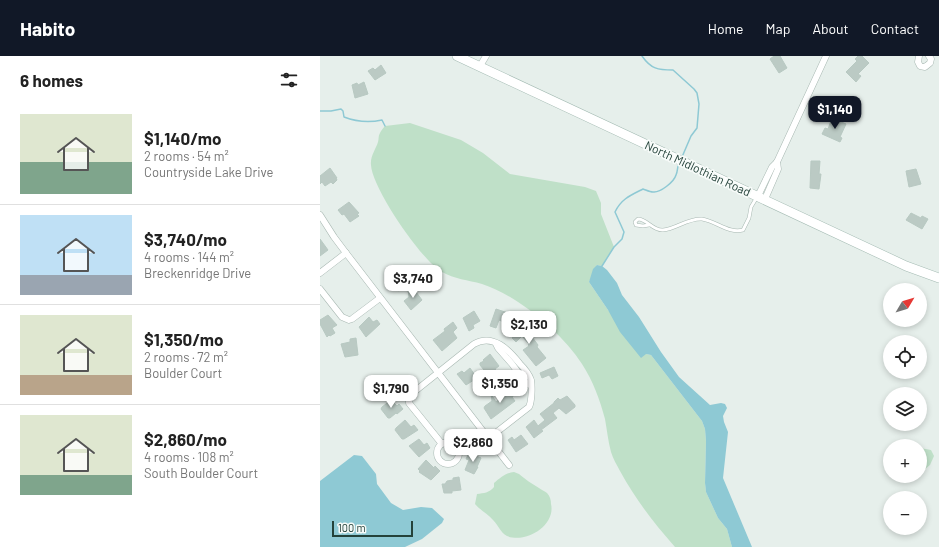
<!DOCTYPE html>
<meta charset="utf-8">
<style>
body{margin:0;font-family:Barlow,sans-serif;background:#f2f2f2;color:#222;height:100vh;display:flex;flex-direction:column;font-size:15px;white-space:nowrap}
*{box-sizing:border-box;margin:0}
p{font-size:13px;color:#767676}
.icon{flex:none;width:22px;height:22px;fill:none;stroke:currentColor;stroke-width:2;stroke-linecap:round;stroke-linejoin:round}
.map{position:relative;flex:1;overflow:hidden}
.details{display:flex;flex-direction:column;background:#fff;width:320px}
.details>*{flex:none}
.needle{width:26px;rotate:52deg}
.controls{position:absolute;left:563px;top:227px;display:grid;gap:8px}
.controls a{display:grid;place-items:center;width:44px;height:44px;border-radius:50%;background:#fff;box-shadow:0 2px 6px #0003;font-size:20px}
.scale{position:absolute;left:12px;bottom:10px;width:81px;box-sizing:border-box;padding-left:4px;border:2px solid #24423a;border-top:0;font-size:11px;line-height:14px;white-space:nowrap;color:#24423a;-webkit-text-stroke:3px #f7fbf9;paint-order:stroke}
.price{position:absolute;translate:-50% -34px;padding:0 9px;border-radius:8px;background:#fff;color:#222;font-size:13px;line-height:26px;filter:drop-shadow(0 1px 2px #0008)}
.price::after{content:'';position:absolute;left:50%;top:24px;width:12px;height:9px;margin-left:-6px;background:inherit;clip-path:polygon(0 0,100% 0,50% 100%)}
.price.on{background:#111827;color:#fff}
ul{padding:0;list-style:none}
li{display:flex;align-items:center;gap:12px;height:100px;padding:0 20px}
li+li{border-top:1px solid #e0e0e0}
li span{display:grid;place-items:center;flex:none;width:112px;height:80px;border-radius:0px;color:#555}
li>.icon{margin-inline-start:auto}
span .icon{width:48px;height:48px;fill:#fffc;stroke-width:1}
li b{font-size:17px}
h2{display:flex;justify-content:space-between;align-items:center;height:48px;padding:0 20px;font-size:17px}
header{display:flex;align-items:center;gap:24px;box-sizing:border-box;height:56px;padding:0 20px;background:#111827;color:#fff}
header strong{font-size:19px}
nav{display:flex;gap:22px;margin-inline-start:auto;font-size:14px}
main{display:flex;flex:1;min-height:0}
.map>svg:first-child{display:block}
</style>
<header>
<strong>Habito</strong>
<nav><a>Home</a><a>Map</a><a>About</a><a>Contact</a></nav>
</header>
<main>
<section class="details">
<h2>6 homes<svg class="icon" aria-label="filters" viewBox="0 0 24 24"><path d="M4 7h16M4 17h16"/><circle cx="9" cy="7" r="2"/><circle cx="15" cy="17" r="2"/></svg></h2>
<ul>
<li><span style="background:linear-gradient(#dfe7d0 60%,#7fa58c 0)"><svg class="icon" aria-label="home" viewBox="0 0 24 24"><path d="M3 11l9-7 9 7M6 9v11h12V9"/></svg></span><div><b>$1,140/mo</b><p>2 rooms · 54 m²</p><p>Countryside Lake Drive</p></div></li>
<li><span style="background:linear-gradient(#bfe0f5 75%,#9aa5b1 0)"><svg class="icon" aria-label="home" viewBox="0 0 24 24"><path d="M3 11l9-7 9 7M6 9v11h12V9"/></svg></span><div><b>$3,740/mo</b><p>4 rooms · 144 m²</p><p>Breckenridge Drive</p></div></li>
<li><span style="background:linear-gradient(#dfe7d0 75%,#b9a48a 0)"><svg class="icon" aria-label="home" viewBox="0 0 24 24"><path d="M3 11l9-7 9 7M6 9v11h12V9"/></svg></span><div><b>$1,350/mo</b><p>2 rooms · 72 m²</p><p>Boulder Court</p></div></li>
<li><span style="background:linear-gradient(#dfe7d0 75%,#7fa58c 0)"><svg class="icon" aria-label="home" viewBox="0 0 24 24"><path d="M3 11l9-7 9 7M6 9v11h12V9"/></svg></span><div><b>$2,860/mo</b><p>4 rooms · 108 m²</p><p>South Boulder Court</p></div></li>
</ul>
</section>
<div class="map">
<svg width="619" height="491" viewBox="0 0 619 491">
<rect width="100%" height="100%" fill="#e6efeb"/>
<g fill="#bfe0c8">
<path d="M90 67 141 84 163 97 190 118 265 131 276 135 281 147V158L294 191 282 210 277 209 269 226 288 254 326 298 331 299 382 365 385 373 386 385 385 427 386 436 398 462 407 473 412 491H355C333 466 316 444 300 415 297 409 293 403 291 396 288 385 287 374 285 363 280 344 273 325 262 308 242 277 197 239 162 228 148 224 134 223 122 216 101 204 52 132 51 109 50 100 56 93 58 86 59 83 58 80 60 77 61 75 63 72 65 70Z"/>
<path d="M600 392 611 394 614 400 610 409 600 417Z"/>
<path d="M194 416 199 418C205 423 212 428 219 432 221 434 225 435 227 437 230 440 231 444 231 448 236 469 206 488 187 480 180 476 179 470 173 464 168 458 160 454 155 448L157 438C164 437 169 437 174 431V427C180 422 185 417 194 416Z"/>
</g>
<g fill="#8ec9d4">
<path d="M277 209 282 210 287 214 297 227 302 239 319 261 341 296 359 321 390 349 401 347 405 348 407 352 403 360 404 366 408 376 403 422 432 491H412L407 473 398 462 386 436 385 427 386 385 385 373 382 365 331 299 326 298 321 302 300 276 288 254 269 226 273 213Z"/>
<path d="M34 399 42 400 56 418 57 428 71 447 83 454 101 451 112 452 124 463 122 467 102 483 85 491H0V425Z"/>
</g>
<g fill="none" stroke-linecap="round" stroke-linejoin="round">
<g stroke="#8ec9d4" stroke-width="1.5">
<path d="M322 0C331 13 338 14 353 14L374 33 377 37 379 48 377 72 371 80 362 101"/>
<path d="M0 55H11L21 53 23 55 24 61C37 66 48 67 62 64L65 70"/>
<path d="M282 210 294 191 302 183 304 176 295 156C301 143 311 139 323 133 326 134 330 136 333 136 340 137 354 126 356 119 358 115 357 111 359 107"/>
</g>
</g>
<g fill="#bbcac4" stroke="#b8c9c2">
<path d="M454 0H460L467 12 459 17 450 3Z"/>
<path d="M538 0H542L549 7 538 18 541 20 536 26 526 16 537 5 535 3Z"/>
<path d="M61 9 66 17 55 24 48 15 53 12 55 14Z"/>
<path d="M44 26 48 38 35 42 32 29 37 27 38 29Z"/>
<path d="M512 62 526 68 520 81 522 82 520 86 502 78 505 72 508 73Z"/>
<path d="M491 105H500L499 118H501L499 133 490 132Z"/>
<path d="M10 112 17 122H16L17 124 13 128 11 126 5 130 2 126 0 128V120Z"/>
<path d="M596 113 601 128 589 131 586 115Z"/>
<path d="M29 146 39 157 37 158 39 160 30 166 24 158 22 159 18 154Z"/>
<path d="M591 157 601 162 602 160 608 163 602 173 586 164Z"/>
<path d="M0 183 8 194 0 200Z"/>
<path d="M71 217 78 218 86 229 78 235 73 227 68 230 65 225 70 221Z"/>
<path d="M93 232 102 244 91 254 84 245 89 241 88 234Z"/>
<path d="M176 253 188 257 186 267 179 264 176 272 170 270Z"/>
<path d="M154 255 160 265 153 269 154 272 149 275 143 262Z"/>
<path d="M8 259 17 269 12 272 15 277 10 280 9 279 7 281 0 268V264Z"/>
<path d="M49 261 53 266 57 264 60 268 46 281 39 271Z"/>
<path d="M133 266 137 272 133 276 137 282 122 295 113 284 125 275 124 273Z"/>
<path d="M199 267 207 275 206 276 211 282 212 281 218 289 217 291 226 302 216 310 203 294 209 290 208 289 209 288 202 280 196 286 192 282 197 277 193 273Z"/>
<path d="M36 282 38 299 25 301 21 288 30 286V283Z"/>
<path d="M170 298 179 310 175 313 182 324 189 319 192 323 179 333 160 309V307L164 305 163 304Z"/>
<path d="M234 311 238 320 232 323 229 319 222 322 220 317Z"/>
<path d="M150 312 157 322 146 329 137 318 142 315 144 317Z"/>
<path d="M67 323 68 327 74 331 71 336 67 334 62 342 54 337 60 325Z"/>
<path d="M195 331 198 336 192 341 195 345 171 363 164 352 165 350 172 345 171 338 176 346Z"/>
<path d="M247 340 255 349V351L246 358 239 352 233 357 237 362 221 374 223 375 214 382 206 371 214 364 218 370 225 364 220 358 234 347V346L238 342 240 344Z"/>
<path d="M71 344 77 350 79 348 83 353 77 358 76 357 70 362H68L61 353 62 351Z"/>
<path d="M85 364 91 371 94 369 98 374 84 383H82L75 374 76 372Z"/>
<path d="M201 379 208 388 196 396 188 384 192 381 194 384Z"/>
<path d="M99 383 104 389 107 387 110 392 99 401 89 390Z"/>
<path d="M149 397 161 402 157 411H158L154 418 145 414 149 404 146 403Z"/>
<path d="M106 404 114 412 115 410 120 415 111 424 99 416 100 415 98 413Z"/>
<path d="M139 421 141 434 132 435V437H124L122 428H125L127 425 133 424V422Z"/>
</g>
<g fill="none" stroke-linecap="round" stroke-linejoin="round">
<defs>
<path id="service" d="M329 169 323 170 316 169 315 166 318 163C327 163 333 175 343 174 356 173 368 162 382 163 396 165 409 178 423 174L429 162 431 151 437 141"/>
<g id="minor">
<path d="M599 0 598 6 600 10 605 11 610 7 611 3 609 0"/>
<path d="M160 10 166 0"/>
<path d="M438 140 452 111 457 106 506 0"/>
<path d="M445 143 458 113 457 106"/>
<path d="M0 159 14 181 26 197 189 409"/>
<path d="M0 217 26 197"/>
<path d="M0 233 22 261 29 264 32 263 60 242"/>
<path d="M176 288 178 292 192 308 205 326 210 329"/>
<circle cx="128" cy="397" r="11"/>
<path d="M122 388 89 347V340L154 288C173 277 189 294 200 308 204 312 209 318 211 324 212 330 212 345 209 351L169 382"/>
</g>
<path id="secondary" d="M137 0 586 210 619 222"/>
</defs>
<use href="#service" stroke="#a8b8b2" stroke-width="4"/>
<use href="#minor" stroke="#a8b8b2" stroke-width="7"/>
<use href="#secondary" stroke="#a4bbb3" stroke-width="10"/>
<use href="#service" stroke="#fff" stroke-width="3"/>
<use href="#minor" stroke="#fff" stroke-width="6"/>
<use href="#secondary" stroke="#fff" stroke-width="9"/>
</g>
<g text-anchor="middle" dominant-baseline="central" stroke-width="3.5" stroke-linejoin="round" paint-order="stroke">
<g font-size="12" fill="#24423a" stroke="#f7fbf9">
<text transform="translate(378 112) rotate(25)">North Midlothian Road</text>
</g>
</g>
</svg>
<div class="controls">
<a><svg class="needle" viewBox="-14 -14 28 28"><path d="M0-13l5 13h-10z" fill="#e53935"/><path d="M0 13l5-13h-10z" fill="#767676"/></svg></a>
<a><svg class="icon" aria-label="locate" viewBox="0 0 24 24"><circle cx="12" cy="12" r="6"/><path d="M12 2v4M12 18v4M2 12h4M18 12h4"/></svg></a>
<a><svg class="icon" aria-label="layers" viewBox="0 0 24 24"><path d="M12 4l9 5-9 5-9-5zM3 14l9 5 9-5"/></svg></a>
<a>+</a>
<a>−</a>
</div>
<div class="scale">100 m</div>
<b class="price on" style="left:515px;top:74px">$1,140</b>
<b class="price" style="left:93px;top:243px">$3,740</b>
<b class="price" style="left:209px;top:289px">$2,130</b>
<b class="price" style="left:180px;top:348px">$1,350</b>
<b class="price" style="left:71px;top:353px">$1,790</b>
<b class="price" style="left:153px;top:407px">$2,860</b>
</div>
</main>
